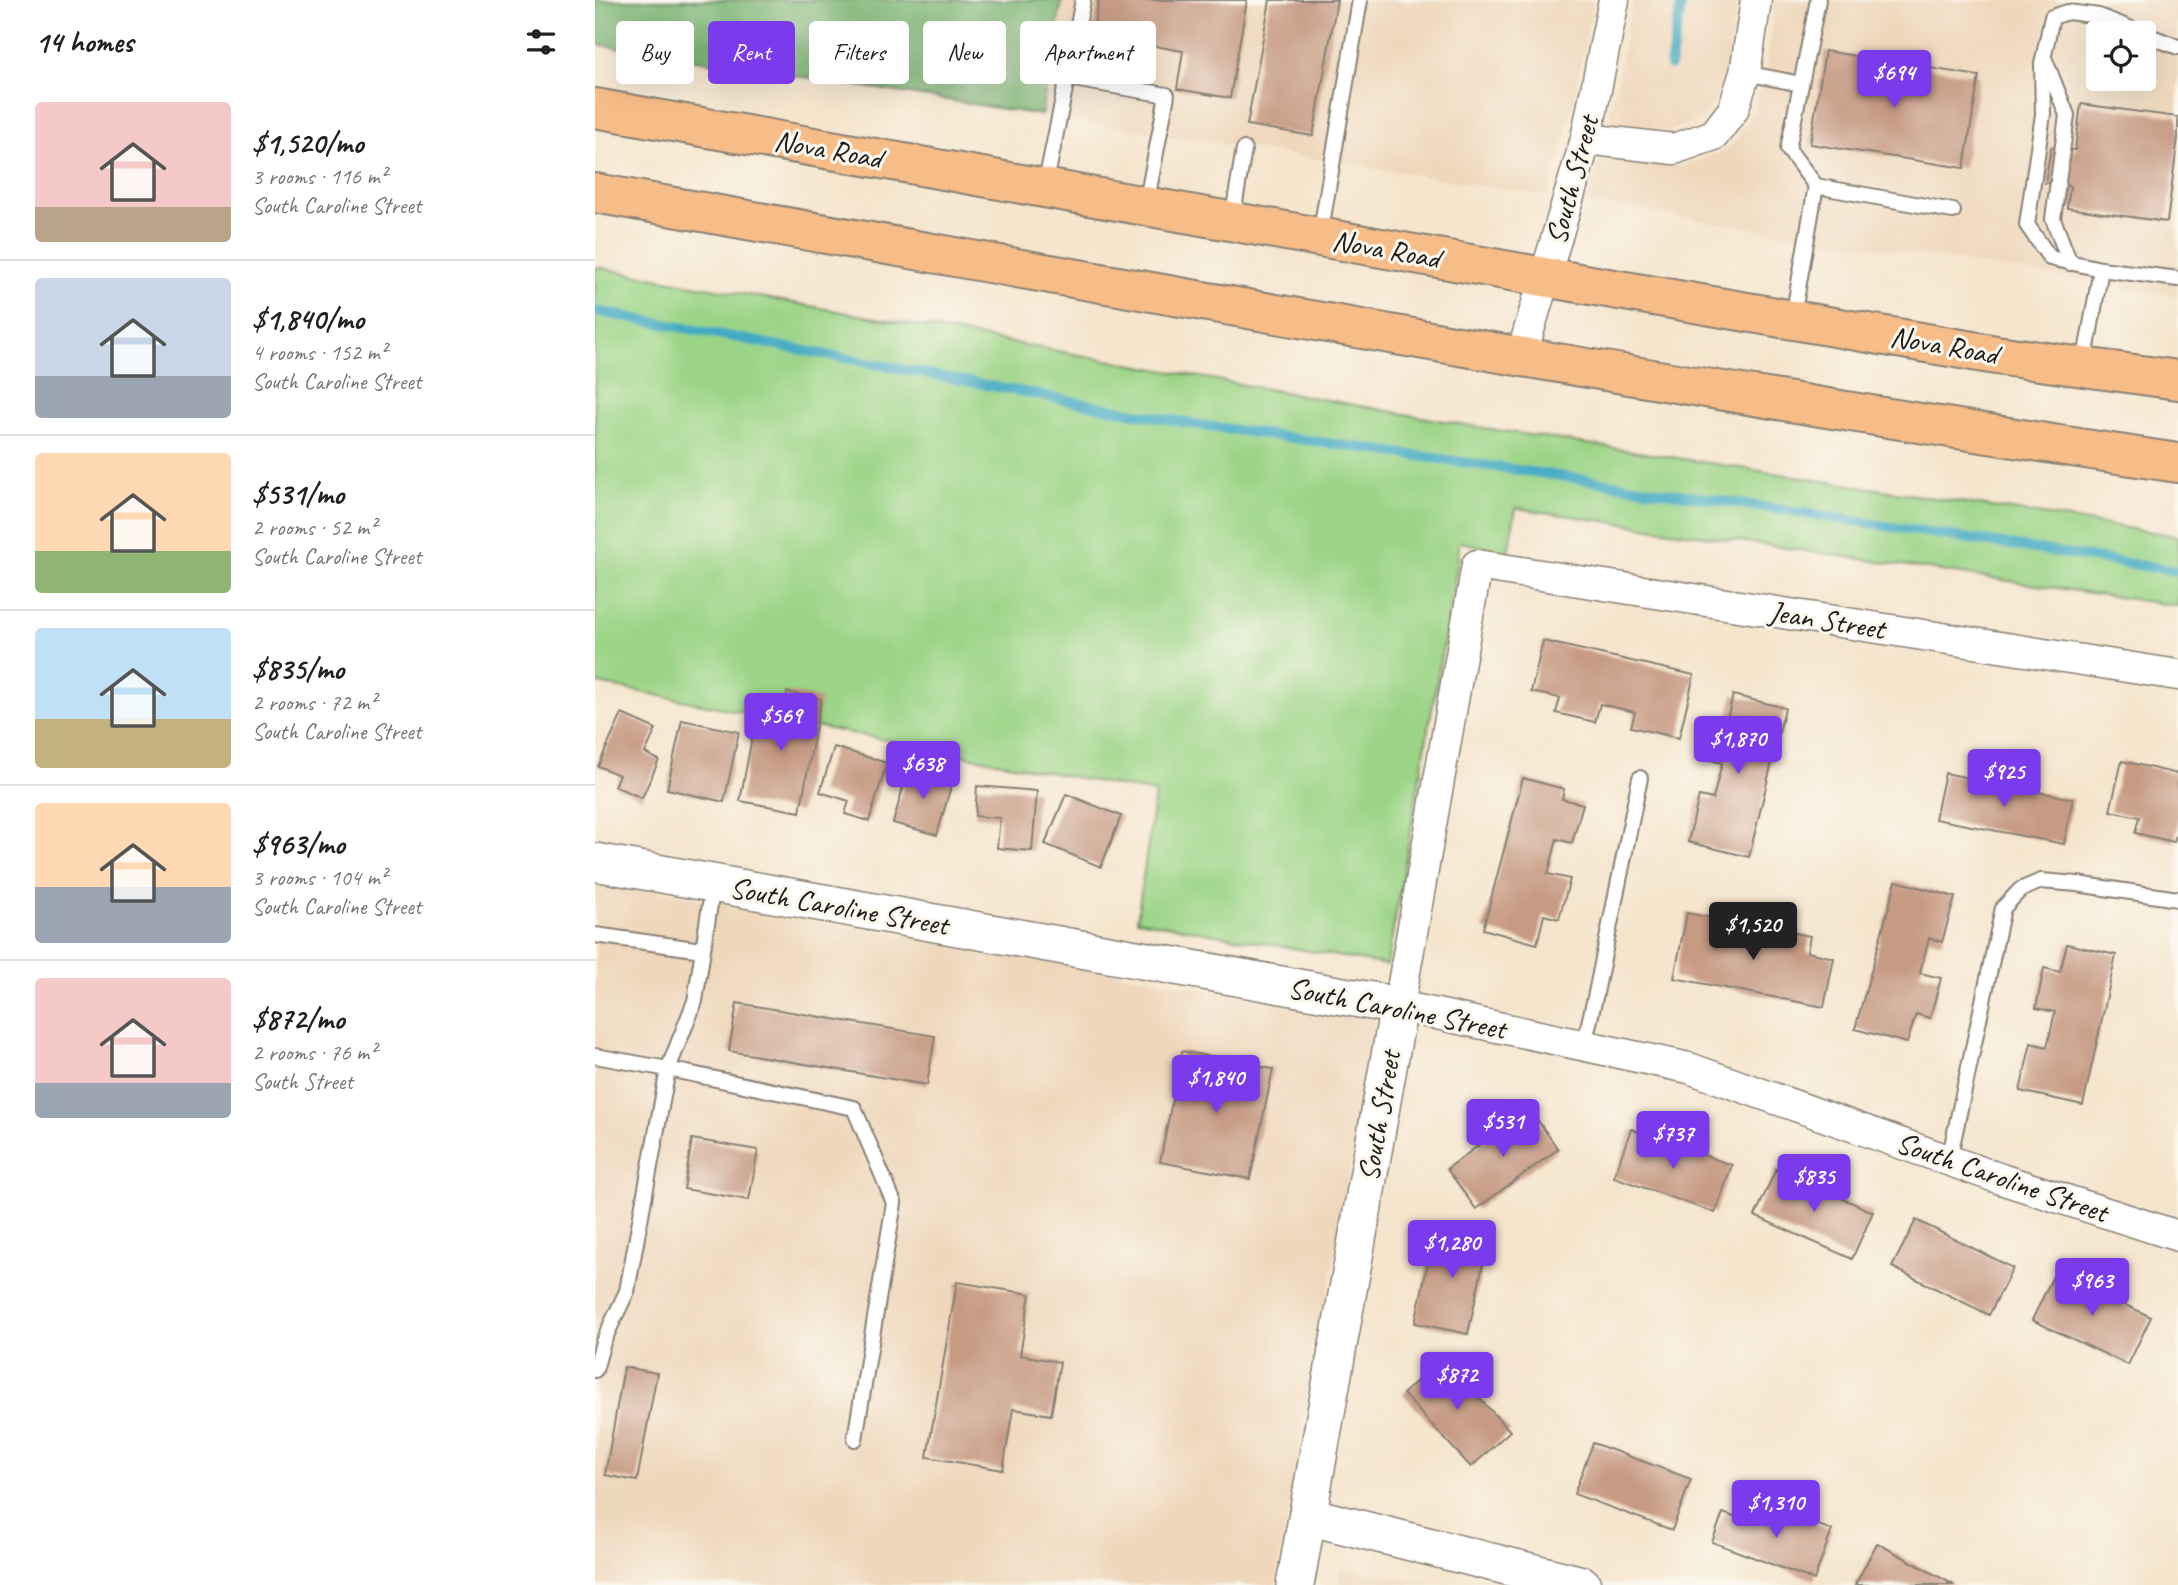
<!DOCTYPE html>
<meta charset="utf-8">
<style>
body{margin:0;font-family:Caveat,sans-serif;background:#f2f2f2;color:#202124;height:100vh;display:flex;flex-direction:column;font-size:26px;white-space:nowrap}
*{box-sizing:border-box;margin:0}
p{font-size:23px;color:#757577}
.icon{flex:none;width:38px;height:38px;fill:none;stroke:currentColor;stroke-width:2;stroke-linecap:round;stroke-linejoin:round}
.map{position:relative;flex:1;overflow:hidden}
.details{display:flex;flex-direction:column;background:#fff;width:595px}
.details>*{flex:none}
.hud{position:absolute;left:21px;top:21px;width:665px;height:63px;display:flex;gap:14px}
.fabs{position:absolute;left:1491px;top:21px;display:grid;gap:14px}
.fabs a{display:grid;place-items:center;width:70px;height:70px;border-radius:7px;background:#fff;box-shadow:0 7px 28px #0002;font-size:35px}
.price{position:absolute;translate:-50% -60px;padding:0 16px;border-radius:7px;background:#7c3aed;color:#fff;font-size:23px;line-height:46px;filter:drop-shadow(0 2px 4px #0008)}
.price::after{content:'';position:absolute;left:50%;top:42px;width:21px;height:16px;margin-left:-10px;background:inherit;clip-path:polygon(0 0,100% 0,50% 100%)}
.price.selected{background:#222;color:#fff}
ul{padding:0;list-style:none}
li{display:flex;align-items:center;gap:21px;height:175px;padding:0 35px}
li+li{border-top:2px solid #e0e0e0}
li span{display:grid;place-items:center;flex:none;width:196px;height:140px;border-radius:7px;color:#555}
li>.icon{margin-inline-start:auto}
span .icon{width:84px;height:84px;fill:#fffc;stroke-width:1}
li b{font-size:30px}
h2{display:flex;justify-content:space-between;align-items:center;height:84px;padding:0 35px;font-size:30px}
.pill{padding:0 24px;border-radius:7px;background:#fff;box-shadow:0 7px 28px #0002;font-size:24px;line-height:63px}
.pill.selected{background:#7c3aed;color:#fff}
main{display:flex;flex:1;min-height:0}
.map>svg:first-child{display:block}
</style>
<main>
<section class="details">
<h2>14 homes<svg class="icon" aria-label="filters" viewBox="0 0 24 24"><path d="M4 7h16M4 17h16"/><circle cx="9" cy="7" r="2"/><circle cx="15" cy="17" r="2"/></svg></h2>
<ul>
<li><span style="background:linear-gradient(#f6c9c9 75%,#b9a48a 0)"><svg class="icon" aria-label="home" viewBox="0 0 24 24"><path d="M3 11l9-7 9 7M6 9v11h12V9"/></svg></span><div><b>$1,520/mo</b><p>3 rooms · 116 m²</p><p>South Caroline Street</p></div></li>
<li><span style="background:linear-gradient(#c9d6e8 70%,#9aa5b1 0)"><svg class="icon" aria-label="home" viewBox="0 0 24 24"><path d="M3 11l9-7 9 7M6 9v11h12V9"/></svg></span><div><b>$1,840/mo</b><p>4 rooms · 152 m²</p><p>South Caroline Street</p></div></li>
<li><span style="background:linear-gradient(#ffd9b3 70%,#8fb573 0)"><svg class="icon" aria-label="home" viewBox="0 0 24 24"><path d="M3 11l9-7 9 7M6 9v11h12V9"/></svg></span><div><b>$531/mo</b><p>2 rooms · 52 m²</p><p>South Caroline Street</p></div></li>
<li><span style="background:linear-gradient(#bfe0f5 65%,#c2b280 0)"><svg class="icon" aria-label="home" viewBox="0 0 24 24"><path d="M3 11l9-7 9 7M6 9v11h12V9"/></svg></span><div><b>$835/mo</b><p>2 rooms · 72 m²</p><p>South Caroline Street</p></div></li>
<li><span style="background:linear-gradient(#ffd9b3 60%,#9aa5b1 0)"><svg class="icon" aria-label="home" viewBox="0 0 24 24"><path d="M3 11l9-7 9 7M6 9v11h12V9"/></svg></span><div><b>$963/mo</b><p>3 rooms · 104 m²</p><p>South Caroline Street</p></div></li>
<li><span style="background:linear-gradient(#f6c9c9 75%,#9aa5b1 0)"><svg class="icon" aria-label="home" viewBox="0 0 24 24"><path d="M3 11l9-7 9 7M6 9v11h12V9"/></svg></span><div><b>$872/mo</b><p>2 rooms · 76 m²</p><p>South Street</p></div></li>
</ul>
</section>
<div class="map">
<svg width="1583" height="1585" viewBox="0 0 1583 1585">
<rect width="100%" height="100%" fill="#fbf7ec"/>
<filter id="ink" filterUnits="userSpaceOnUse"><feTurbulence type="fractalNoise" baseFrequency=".0143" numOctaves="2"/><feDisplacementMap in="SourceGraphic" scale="14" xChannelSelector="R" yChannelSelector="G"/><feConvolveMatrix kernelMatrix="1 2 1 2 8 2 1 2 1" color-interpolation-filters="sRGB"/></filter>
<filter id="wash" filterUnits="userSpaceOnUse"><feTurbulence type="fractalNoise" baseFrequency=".00686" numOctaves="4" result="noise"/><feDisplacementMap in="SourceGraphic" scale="28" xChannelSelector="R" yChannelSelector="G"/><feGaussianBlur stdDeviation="1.57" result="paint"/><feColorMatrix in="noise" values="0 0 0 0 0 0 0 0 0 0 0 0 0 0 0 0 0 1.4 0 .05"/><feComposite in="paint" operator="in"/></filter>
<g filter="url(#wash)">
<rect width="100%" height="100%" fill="#f5e5cd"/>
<g fill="#eed7bb" fill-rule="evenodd">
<path d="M467 0H999L975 120 971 119V135L953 196 446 115Z"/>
<path d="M1038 0H1142L1132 67 1120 100 1106 119 1074 131 1013 124Z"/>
<path d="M1180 0H1583V296L992 202 1005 159 1087 166 1128 152 1136 146 1154 121 1169 78ZM1503 33H1549V79H1503Z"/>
<path d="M0 880 782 1020 680 1585H0Z"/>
<path d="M746 1568 846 1585H743Z"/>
</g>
<path fill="#9bd487" stroke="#5c7852" stroke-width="2" d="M0 267 870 425 1583 536V606L921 508 913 552 866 542 864 545 863 561 792 965 542 920 560 793 0 683Z"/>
<path fill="#7cb674" stroke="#4c6948" stroke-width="2" d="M0 0H467L446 115 0 44Z"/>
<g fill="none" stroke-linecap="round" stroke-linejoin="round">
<g stroke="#43aac3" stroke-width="10">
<path d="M1075 66 1087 0"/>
<path d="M0 311 598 424 986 479 1583 571"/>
</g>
</g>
<g id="blocks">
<g fill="#c69a83">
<path d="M504 0H652L635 98 582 89 588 51 525 40 526 36 498 31Z"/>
<path d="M675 0H742L718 136 652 125Z"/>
<path d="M1230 51 1384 76 1369 168 1215 144Z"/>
<path d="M1486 104 1583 117V137L1572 222 1472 208 1475 186 1450 183 1456 147 1480 150Z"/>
<path d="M948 641 1099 675 1084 738 1036 727 1040 712 1005 704 1000 722 961 713 965 698 936 692Z"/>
<path d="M192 692 226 699 205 812 145 801 163 705 189 710Z"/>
<path d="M1138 695 1190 708 1154 857 1093 842 1104 796 1118 799 1127 763 1108 758 1117 720 1131 723Z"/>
<path d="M27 714 61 729 50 753 64 760 47 798 19 786 24 775 3 766Z"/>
<path d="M87 720 144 732 129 802 72 789Z"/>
<path d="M239 747 292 763 274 821 250 814 254 801 225 792Z"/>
<path d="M1527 761 1583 774V827L1579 842 1540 833 1544 817 1515 811Z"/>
<path d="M314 766 358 779 342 835 298 823Z"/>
<path d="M1350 773 1478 799 1469 844 1340 819Z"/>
<path d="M928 778 969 789 967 799 988 804 977 843 962 839 953 874 975 879 964 919 949 915 942 944 888 929Z"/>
<path d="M382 786 442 791 437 851 402 848 405 818 380 816Z"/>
<path d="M471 794 526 816 506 867 450 844Z"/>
<path d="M1301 881 1360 897 1347 942 1334 938 1325 973 1346 978 1335 1018 1321 1014 1312 1043 1260 1029Z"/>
<path d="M1092 913 1139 922 1135 939 1170 945 1173 928 1215 936 1212 952 1239 958 1229 1007 1079 978Z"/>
<path d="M1472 944 1521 955 1488 1105 1425 1091 1436 1043 1452 1047 1460 1012 1441 1008 1449 968 1465 972Z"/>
<path d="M142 1003 340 1036 332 1085 134 1051Z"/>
<path d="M587 1051 678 1069 655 1179 565 1162Z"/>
<path d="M934 1108 963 1149 881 1209 852 1169Z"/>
<path d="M1036 1129 1137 1165 1120 1213 1019 1177Z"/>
<path d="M97 1139 163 1150 154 1200 89 1189Z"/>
<path d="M1181 1169 1278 1212 1257 1259 1160 1216Z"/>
<path d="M1321 1220 1418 1268 1394 1315 1297 1267Z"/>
<path d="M841 1225 894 1236 873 1334 820 1323Z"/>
<path d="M1460 1272 1556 1317 1533 1365 1437 1320Z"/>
<path d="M362 1282 435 1294 425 1355 465 1362 456 1415 418 1409 408 1470 332 1457Z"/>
<path d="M847 1358 915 1431 876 1467 808 1394Z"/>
<path d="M29 1367 62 1373 42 1481 10 1475Z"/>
<path d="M998 1443 1096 1479 1077 1530 979 1494Z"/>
<path d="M1163 1502 1237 1530 1219 1580 1117 1542 1128 1513 1156 1523Z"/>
<path d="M1282 1543 1359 1585H1260Z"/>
</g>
</g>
</g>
<g filter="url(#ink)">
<use href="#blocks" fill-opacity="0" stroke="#888074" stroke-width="2"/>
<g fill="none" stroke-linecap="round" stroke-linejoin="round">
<defs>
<g id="service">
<path d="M1547 33 1504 16 1473 12 1457 17 1447 64 1448 114 1432 225 1455 258 1506 269 1583 279"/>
<path d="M1549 34 1583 47"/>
<path d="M1450 60 1472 115 1458 219 1475 263"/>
<path d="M1150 73 1206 84"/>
<path d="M472 78 572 95 551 205"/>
<path d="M1221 186 1358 211"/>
<path d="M450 187 488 0"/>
<path d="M637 220 649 149"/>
<path d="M725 236 765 0"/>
<path d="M1198 317 1221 186 1193 149 1223 0"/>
<path d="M1489 364 1506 269"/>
<path d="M118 885 100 1001 73 1069 259 1108 299 1203 260 1439"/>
<path d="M0 935 107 950"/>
<path d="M989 1045 1001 993 1045 778"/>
<path d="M0 1056 73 1069 32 1291 8 1342 0 1370"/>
<path d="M1354 1160 1408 908 1425 890 1446 881 1482 884 1583 899"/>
</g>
<g id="minor">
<path d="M991 139 1079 149 1119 135 1138 110 1150 73 1161 0"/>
<path d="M926 357 991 139 1019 0"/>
<path d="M1583 675 882 565 804 1006 1094 1068 1406 1179 1583 1236"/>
</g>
<g id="tertiary">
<path d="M0 862 804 1006 700 1585"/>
<path d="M713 1516 987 1585"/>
</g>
<g id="primary">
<path d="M0 108 949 277 1401 355 1583 380"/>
<path d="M0 193C527 286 1054 384 1583 463"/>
</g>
</defs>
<use href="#service" stroke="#888074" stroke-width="18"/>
<use href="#minor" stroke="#888074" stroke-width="33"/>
<use href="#tertiary" stroke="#888074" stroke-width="40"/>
<use href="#primary" stroke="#888074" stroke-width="42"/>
<use href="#service" stroke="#fff" stroke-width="14"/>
<use href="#minor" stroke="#fff" stroke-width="30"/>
<use href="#tertiary" stroke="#fff" stroke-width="37"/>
<use href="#primary" stroke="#f7bd88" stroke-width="38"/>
</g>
</g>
<g text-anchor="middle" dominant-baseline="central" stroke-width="6" stroke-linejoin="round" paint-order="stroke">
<g font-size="30" fill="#1c1c1c" stroke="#fbf7ec">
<text transform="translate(233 149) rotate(10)">Nova Road</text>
<text transform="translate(977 180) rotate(-75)">South Street</text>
<text transform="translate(791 249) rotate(10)">Nova Road</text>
<text transform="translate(1349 345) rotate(10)">Nova Road</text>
<text transform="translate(1232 620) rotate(9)">Jean Street</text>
<text transform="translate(244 906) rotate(10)">South Caroline Street</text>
<text transform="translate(802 1008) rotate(11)">South Caroline Street</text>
<text transform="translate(784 1116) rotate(-80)">South Street</text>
<text transform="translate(1407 1177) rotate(19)">South Caroline Street</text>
</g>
</g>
</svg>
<div class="fabs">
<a><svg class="icon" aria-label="locate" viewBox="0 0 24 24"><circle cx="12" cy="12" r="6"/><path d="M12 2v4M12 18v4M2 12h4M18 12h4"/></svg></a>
</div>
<b class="price" style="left:1299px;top:110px">$694</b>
<b class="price" style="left:186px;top:753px">$569</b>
<b class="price" style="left:1143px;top:776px">$1,870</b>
<b class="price" style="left:328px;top:801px">$638</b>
<b class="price" style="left:1409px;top:809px">$925</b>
<b class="price selected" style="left:1158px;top:962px">$1,520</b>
<b class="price" style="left:621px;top:1115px">$1,840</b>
<b class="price" style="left:908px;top:1159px">$531</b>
<b class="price" style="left:1078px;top:1171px">$737</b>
<b class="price" style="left:1219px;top:1214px">$835</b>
<b class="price" style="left:857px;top:1280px">$1,280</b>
<b class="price" style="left:1497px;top:1318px">$963</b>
<b class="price" style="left:862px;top:1412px">$872</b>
<b class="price" style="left:1181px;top:1540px">$1,310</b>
<div class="hud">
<a class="pill">Buy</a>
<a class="pill selected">Rent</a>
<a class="pill">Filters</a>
<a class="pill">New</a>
<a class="pill">Apartment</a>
</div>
</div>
</main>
